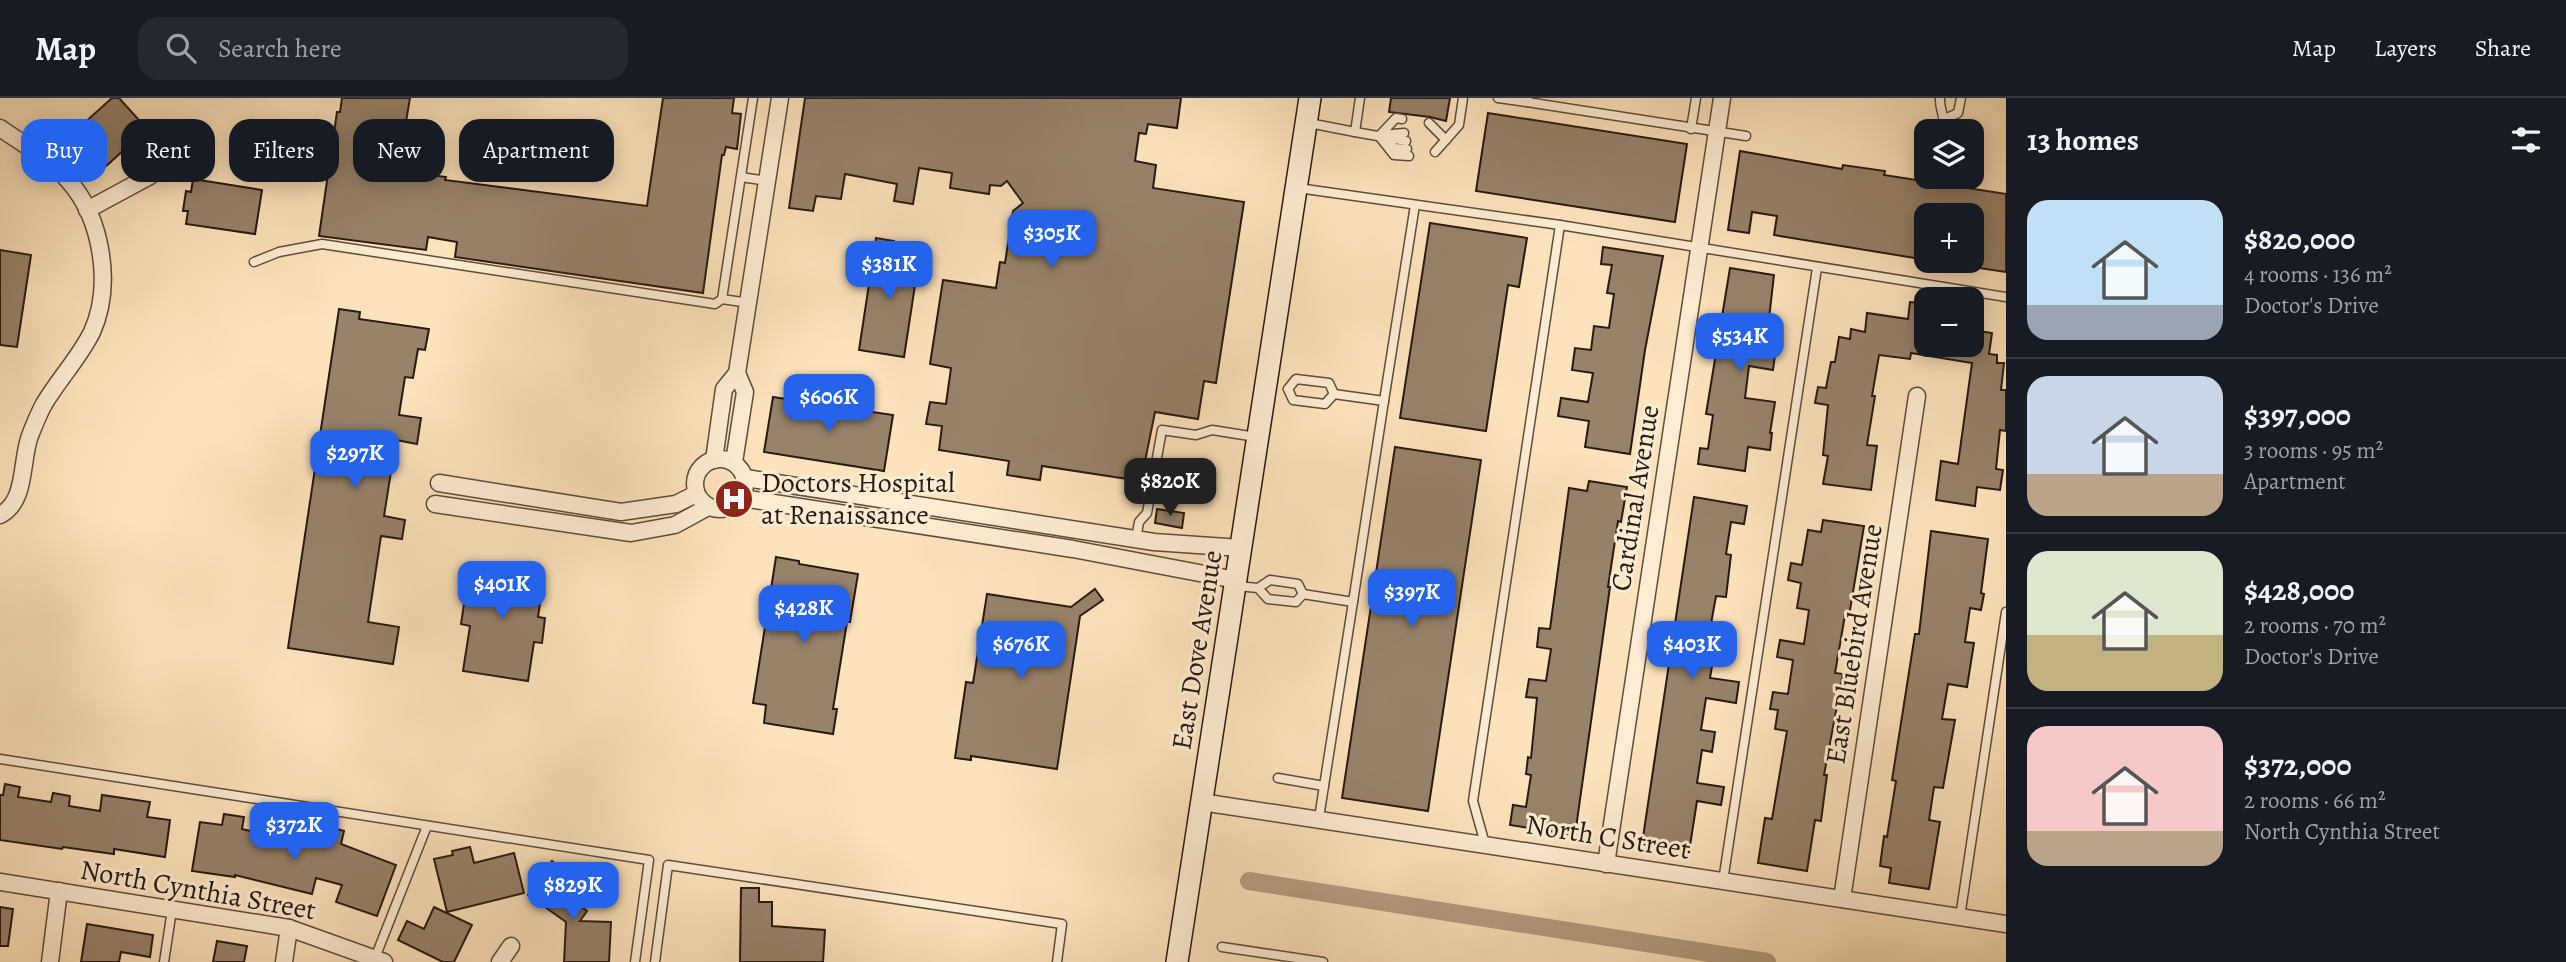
<!DOCTYPE html>
<meta charset="utf-8">
<style>
body{margin:0;font-family:Alegreya,serif;background:#242831;color:#f1f3f6;height:100vh;display:flex;flex-direction:column;font-size:26px;white-space:nowrap}
*{box-sizing:border-box;margin:0}
p{font-size:23px;color:#9ea1a6}
.icon{flex:none;width:38px;height:38px;fill:none;stroke:currentColor;stroke-width:2;stroke-linecap:round;stroke-linejoin:round}
.map{position:relative;flex:1;overflow:hidden}
.details{display:flex;flex-direction:column;background:#171b24;width:560px}
.details>*{flex:none}
.banner{position:absolute;left:21px;top:21px;width:665px;height:63px;display:flex;gap:14px}
.controls{position:absolute;left:1914px;top:21px;display:grid;gap:14px}
.controls a{display:grid;place-items:center;width:70px;height:70px;border-radius:14px;background:#171b24;box-shadow:0 4px 18px #0003;font-size:35px}
.price{position:absolute;translate:-50% -60px;padding:0 16px;border-radius:14px;background:#2563eb;color:#fff;font-size:23px;line-height:46px;filter:drop-shadow(0 2px 4px #0008)}
.price::after{content:'';position:absolute;left:50%;top:42px;width:21px;height:16px;margin-left:-10px;background:inherit;clip-path:polygon(0 0,100% 0,50% 100%)}
.price.current{background:#222;color:#fff}
ul{padding:0;list-style:none}
li{display:flex;align-items:center;gap:21px;height:175px;padding:0 21px}
li+li{border-top:2px solid #363941}
li span{display:grid;place-items:center;flex:none;width:196px;height:140px;border-radius:21px;color:#555}
li>.icon{margin-inline-start:auto}
span .icon{width:84px;height:84px;fill:#fffc;stroke-width:1}
li b{font-size:30px}
h2{display:flex;justify-content:space-between;align-items:center;height:84px;padding:0 21px;font-size:30px}
.tag{padding:0 24px;border-radius:21px;background:#171b24;box-shadow:0 4px 18px #0003;font-size:24px;line-height:63px}
.tag.current{background:#2563eb;color:#fff}
header{display:flex;align-items:center;gap:42px;box-sizing:border-box;height:98px;padding:0 35px;background:#171b24;border-bottom:2px solid #363941}
header strong{font-size:33px}
nav{display:flex;gap:38px;margin-inline-start:auto;font-size:24px}
.search{width:490px;height:63px;background:#242831;display:flex;align-items:center;gap:18px;box-sizing:border-box;padding:0 24px;border-radius:21px;color:#9ea1a6;font-size:26px}
main{display:flex;flex:1;min-height:0}
.map>svg:first-child{display:block}
</style>
<header>
<strong>Map</strong>
<div class="search"><svg class="icon" aria-label="search" viewBox="0 0 24 24"><circle cx="10" cy="10" r="6"/><path d="M15 15l6 6"/></svg>Search here</div>
<nav><a>Map</a><a>Layers</a><a>Share</a></nav>
</header>
<main>
<div class="map">
<svg width="2006" height="864" viewBox="0 0 2006 864">
<rect width="100%" height="100%" fill="#fde3bc"/>
<filter id="stains"><feTurbulence type="fractalNoise" baseFrequency=".00286" numOctaves="4"/><feColorMatrix values="0 0 0 0 .2 0 0 0 0 .09 0 0 0 0 .02 0 0 0 .5 -.17"/></filter>
<radialGradient id="worn" r=".72"><stop offset=".6" stop-color="#630" stop-opacity="0"/><stop offset="1" stop-color="#630" stop-opacity=".3"/></radialGradient>
<g fill="none" stroke-linecap="round" stroke-linejoin="round">
<path stroke="#b59e82" stroke-width="18" d="M1249 783 1767 864"/>
</g>
<g fill="#97826a" stroke="#291911" stroke-width="2">
<path d="M112 0H119L147 31 104 70 95 60 90 64 77 50 82 45 73 35Z"/>
<path d="M342 0H410L401 53 416 75 446 79 445 82 647 108 663 0H734L732 15 741 16 737 51 726 49 724 57H722L703 195 455 159 457 144 428 139 426 152 319 138 337 14H340Z"/>
<path d="M805 0H1181L1177 30 1148 26 1146 36 1139 35 1135 63 1156 67 1153 90 1244 104 1216 285 1204 283 1198 321 1155 314 1141 383 1042 368 1040 382 1007 377 1009 363 939 352 942 328 926 326 930 304 946 306 951 270 930 266 943 182 996 190 1000 164 1005 165 1013 113 1023 105 1007 83 1001 88 990 87 989 96 950 90 952 75 919 70 913 106 894 103 897 86 845 76 841 101 816 98 813 113 789 110Z"/>
<path d="M1391 0H1450L1446 23 1430 19 1389 14Z"/>
<path d="M1488 15 1687 46 1675 124 1476 93Z"/>
<path d="M1740 53 1842 71 1843 67 1885 73 1884 77 2006 96V174L1972 169V117H1927V162L1774 137 1777 118 1752 114 1749 135 1728 132Z"/>
<path d="M193 81 262 92 255 136 186 126 188 113H183L186 93 191 94Z"/>
<path d="M1430 125 1527 140 1519 189 1508 187 1486 333 1400 320Z"/>
<path d="M876 140 894 143 892 156 919 161 904 259 859 252Z"/>
<path d="M1603 149 1663 158 1645 252 1630 356 1585 349 1589 323 1558 318 1561 300 1588 304 1593 275 1572 272 1575 250 1591 252 1594 228 1609 230 1614 196 1607 195 1612 167 1601 166Z"/>
<path d="M0 152 31 157 17 249 0 247Z"/>
<path d="M1730 170 1774 177 1765 255 1775 257 1773 272 1749 268 1745 300 1775 304 1770 335H1772L1770 352 1748 349 1745 373 1698 366 1700 350 1708 351 1713 317 1706 316Z"/>
<path d="M1910 204 1927 206 1923 247H1972V232L1992 235 1989 256 1997 257V265H2004L2001 292H2006V333L2000 332 1996 371 2003 372 2000 392 1977 389 1975 408 1936 402 1941 363 1958 366 1972 265 1911 255 1910 261 1879 257 1872 298H1875L1867 347 1877 348 1871 392 1823 386 1828 358 1823 357 1828 307 1815 305 1818 289 1826 290 1831 264H1835L1839 239 1850 241 1851 231 1865 234 1867 215 1908 221Z"/>
<path d="M339 211 360 214 359 221 429 231 425 252 418 251 413 280 405 279 399 317 421 320 417 346 396 342 384 418 405 422 402 441 381 438 368 524 399 529 393 566 288 550Z"/>
<path d="M773 299 893 317 884 373 764 354Z"/>
<path d="M1395 349 1481 362 1428 713 1342 700Z"/>
<path d="M1589 383 1627 389 1621 424 1618 423 1608 489H1610L1575 737 1510 727 1513 707 1526 709 1531 677 1526 676 1528 659 1531 660 1537 600 1526 599 1529 581 1546 583 1551 551 1537 549 1539 530 1550 531 1569 390 1587 393Z"/>
<path d="M1694 399 1747 408 1744 426 1731 424 1726 456 1731 457 1726 499 1716 498 1711 526 1722 528 1719 550H1715L1710 580 1739 584 1736 605 1706 600 1701 632 1715 634 1712 654 1702 652 1697 685 1724 689 1721 707 1697 703 1689 754 1642 746Z"/>
<path d="M1157 411 1184 415 1182 430 1155 425Z"/>
<path d="M1823 422 1864 428 1849 518 1845 517 1835 575 1843 576 1824 677H1827L1821 723 1815 722 1807 773 1758 765 1765 720 1772 721 1787 633 1775 631 1778 612 1770 611 1773 594 1788 596 1793 562 1777 559 1780 542 1804 546 1809 512 1797 510 1801 485 1788 482 1791 465 1802 467 1808 432 1821 434Z"/>
<path d="M1931 433 1988 441 1981 495 1984 496 1981 512 1970 510 1965 544 1974 545 1967 589 1948 586 1942 621 1955 622 1943 690 1934 689 1929 722 1940 724 1929 791 1889 785 1891 770 1880 768 1884 738 1887 739 1896 683 1892 682 1915 536H1919Z"/>
<path d="M776 459 799 463V466L858 476 850 524H847L833 611H837L833 636 764 625 766 607 753 605Z"/>
<path d="M470 466 544 478 538 519 545 520 542 545 534 544 528 583 463 573 470 528 461 526Z"/>
<path d="M1095 491 1103 502 1080 518 1057 671 971 658V662L955 660 966 584 973 585 987 496 1071 509Z"/>
<path d="M5 686 20 689 18 699 51 704 53 695 70 698 69 708 100 713 102 697 150 704 147 719 170 722 165 759 114 751V756L63 749 62 751 0 742V697H3Z"/>
<path d="M224 716 244 719 242 731 314 749 320 726 344 733 341 746 396 767 377 818 336 804 342 787 316 780 312 796 235 777V779L192 773 200 724 222 727Z"/>
<path d="M470 749 474 765 514 755 524 795 447 814 434 761 453 757 452 753Z"/>
<path d="M552 763 563 772 552 787 587 813 580 823 611 824 609 864H564L566 824 528 797Z"/>
<path d="M741 790H759V804H772V828L825 832 823 864H740Z"/>
<path d="M0 809 13 811 8 848H0Z"/>
<path d="M434 809 472 827 454 864H443L398 842 407 823 424 831Z"/>
<path d="M87 826 153 837 150 859 121 854 119 864H81Z"/>
<path d="M217 843 247 848 244 864H213Z"/>
</g>
<g fill="none" stroke-linecap="round" stroke-linejoin="round">
<defs>
<g id="service">
<path d="M1498 0 1527 4"/>
<path d="M1528 0 1527 4 1746 38"/>
<path d="M1940 0C1939 12 1946 19 1944 33"/>
<path d="M1945 21 1958 15 1961 0"/>
<path d="M1309 25 1355 34 1360 0"/>
<path d="M1429 25 1446 42"/>
<path d="M1691 31 1696 0"/>
<path d="M1355 34 1406 43"/>
<path d="M1382 37 1404 35"/>
<path d="M1379 38 1394 57 1409 58"/>
<path d="M1379 38 1396 20 1402 21"/>
<path d="M1387 44 1395 50 1407 51"/>
<path d="M1435 54 1459 27 1463 0"/>
<path d="M741 79 767 83"/>
<path d="M1298 90 1560 127 2006 199"/>
<path d="M254 164 279 154 322 146 715 206 722 201 753 0"/>
<path d="M722 201 749 205"/>
<path d="M1288 291 1296 281 1329 285 1334 296"/>
<path d="M1288 291 1293 302 1325 306 1334 296"/>
<path d="M1334 296 1384 303 1353 504"/>
<path d="M1384 303 1415 107"/>
<path d="M1136 441 1139 424 1147 415 1162 332 1196 337 1212 332 1256 339"/>
<path d="M1237 488 1258 490 1268 501 1296 504 1303 496"/>
<path d="M1258 490 1270 482 1298 486 1303 496"/>
<path d="M0 661 649 762 635 864"/>
<path d="M1278 680 1324 688 1353 504 1303 496"/>
<path d="M1319 720 1324 688"/>
<path d="M1485 746 1473 703 1560 127"/>
<path d="M1723 783 1817 170"/>
<path d="M1960 819 2006 514"/>
<path d="M1222 849 1323 864"/>
<path d="M375 860 427 728"/>
<path d="M164 864 172 812"/>
<path d="M655 864 668 767 1062 826 1057 864"/>
</g>
<g id="minor">
<path d="M0 30C23 46 50 61 68 82 102 120 113 187 92 234 79 260 59 281 44 306 39 315 35 325 31 335 20 360 28 403 0 417"/>
<path d="M87 112 150 78"/>
<path d="M737 275 780 0"/>
<circle cx="720" cy="386" r="25"/>
<path d="M714 362 724 291 737 275 745 294 734 364"/>
<path d="M746 380 1154 444 1241 450"/>
<path d="M439 385 621 414 676 406 696 396"/>
<path d="M742 400 1073 451 1236 482"/>
<path d="M435 406 631 435 675 427 708 409"/>
<path d="M1201 704 2006 826"/>
<path d="M1606 766 1722 0"/>
<path d="M0 784 289 830 384 864"/>
<path d="M1842 801 1917 298"/>
<path d="M50 864 59 793"/>
<path d="M284 864 289 830"/>
<path d="M500 864 511 848"/>
</g>
<path id="secondary" d="M1177 864 1310 0"/>
</defs>
<use href="#service" stroke="#5e4c3c" stroke-width="11"/>
<use href="#minor" stroke="#5e4c3c" stroke-width="19"/>
<use href="#secondary" stroke="#291911" stroke-width="24"/>
<use href="#service" stroke="#feedd3" stroke-width="8"/>
<use href="#minor" stroke="#feedd3" stroke-width="16"/>
<use href="#secondary" stroke="#feedd3" stroke-width="21"/>
</g>
<defs>
<symbol id="hospital-disc" viewBox="-11 -11 22 22"><circle r="9.5" fill="#8f2418" stroke="#feedd3"/><path d="M-5-5h3v3.5h4V-5h3V5h-3V1.5h-4V5h-3Z" fill="#fff"/></symbol>
</defs>
<g fill-rule="evenodd">
<use href="#hospital-disc" x="712" y="379" width="44" height="44"/>
</g>
<g text-anchor="middle" dominant-baseline="central" stroke-width="6" stroke-linejoin="round" paint-order="stroke">
<g font-size="28" fill="#291911" stroke="#feedd3" text-anchor="start">
<text x="761" y="385">Doctors Hospital<tspan x="761" dy="32">at Renaissance</tspan></text>
</g>
<g font-size="28" fill="#291911" stroke="#feedd3">
<text transform="translate(1635 400) rotate(-81)">Cardinal Avenue</text>
<text transform="translate(1854 546) rotate(-81)">East Bluebird Avenue</text>
<text transform="translate(1197 552) rotate(-81)">East Dove Avenue</text>
<text transform="translate(1608 739) rotate(9)">North C Street</text>
<text transform="translate(198 792) rotate(10)">North Cynthia Street</text>
</g>
</g>
<rect width="100%" height="100%" filter="url(#stains)"/>
<rect width="100%" height="100%" fill="url(#worn)"/>
</svg>
<div class="controls">
<a><svg class="icon" aria-label="layers" viewBox="0 0 24 24"><path d="M12 4l9 5-9 5-9-5zM3 14l9 5 9-5"/></svg></a>
<a>+</a>
<a>−</a>
</div>
<b class="price" style="left:1052px;top:172px">$305K</b>
<b class="price" style="left:889px;top:203px">$381K</b>
<b class="price" style="left:1740px;top:275px">$534K</b>
<b class="price" style="left:829px;top:336px">$606K</b>
<b class="price" style="left:355px;top:392px">$297K</b>
<b class="price current" style="left:1170px;top:420px">$820K</b>
<b class="price" style="left:502px;top:523px">$401K</b>
<b class="price" style="left:1412px;top:531px">$397K</b>
<b class="price" style="left:804px;top:547px">$428K</b>
<b class="price" style="left:1021px;top:583px">$676K</b>
<b class="price" style="left:1692px;top:583px">$403K</b>
<b class="price" style="left:294px;top:764px">$372K</b>
<b class="price" style="left:573px;top:824px">$829K</b>
<div class="banner">
<a class="tag current">Buy</a>
<a class="tag">Rent</a>
<a class="tag">Filters</a>
<a class="tag">New</a>
<a class="tag">Apartment</a>
</div>
</div>
<section class="details">
<h2>13 homes<svg class="icon" aria-label="filters" viewBox="0 0 24 24"><path d="M4 7h16M4 17h16"/><circle cx="9" cy="7" r="2"/><circle cx="15" cy="17" r="2"/></svg></h2>
<ul>
<li><span style="background:linear-gradient(#bfe0f5 75%,#9aa5b1 0)"><svg class="icon" aria-label="home" viewBox="0 0 24 24"><path d="M3 11l9-7 9 7M6 9v11h12V9"/></svg></span><div><b>$820,000</b><p>4 rooms · 136 m²</p><p>Doctor's Drive</p></div></li>
<li><span style="background:linear-gradient(#c9d6e8 70%,#b9a48a 0)"><svg class="icon" aria-label="home" viewBox="0 0 24 24"><path d="M3 11l9-7 9 7M6 9v11h12V9"/></svg></span><div><b>$397,000</b><p>3 rooms · 95 m²</p><p>Apartment</p></div></li>
<li><span style="background:linear-gradient(#dfe7d0 60%,#c2b280 0)"><svg class="icon" aria-label="home" viewBox="0 0 24 24"><path d="M3 11l9-7 9 7M6 9v11h12V9"/></svg></span><div><b>$428,000</b><p>2 rooms · 70 m²</p><p>Doctor's Drive</p></div></li>
<li><span style="background:linear-gradient(#f6c9c9 75%,#b9a48a 0)"><svg class="icon" aria-label="home" viewBox="0 0 24 24"><path d="M3 11l9-7 9 7M6 9v11h12V9"/></svg></span><div><b>$372,000</b><p>2 rooms · 66 m²</p><p>North Cynthia Street</p></div></li>
</ul>
</section>
</main>
